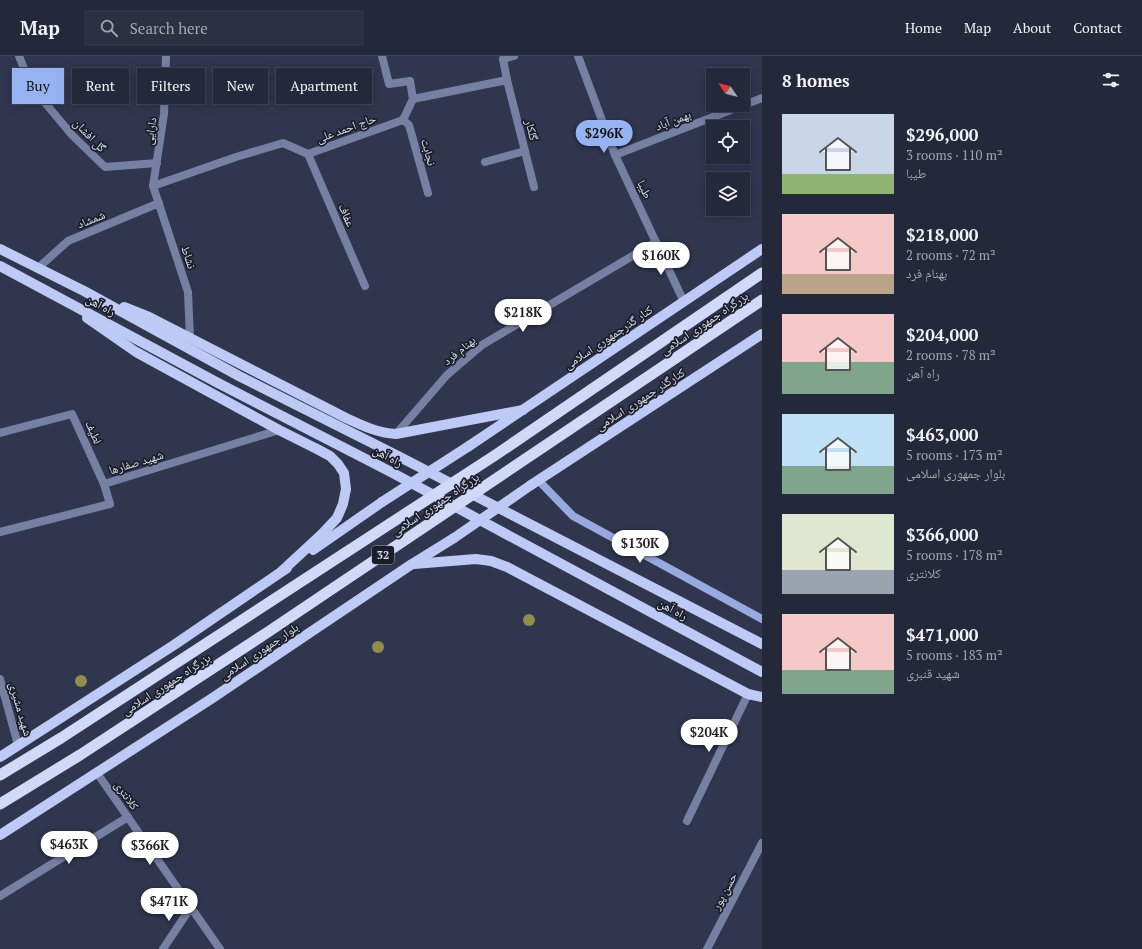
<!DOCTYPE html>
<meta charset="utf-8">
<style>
body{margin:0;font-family:"PT Serif","Noto Naskh Arabic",serif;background:#2b3042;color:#f1f3f6;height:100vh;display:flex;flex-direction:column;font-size:15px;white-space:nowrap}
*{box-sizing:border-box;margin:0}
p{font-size:13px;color:#a3a6af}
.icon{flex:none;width:22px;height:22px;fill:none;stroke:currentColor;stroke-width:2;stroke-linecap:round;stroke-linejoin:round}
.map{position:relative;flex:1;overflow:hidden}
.details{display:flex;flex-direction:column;background:#23283a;width:380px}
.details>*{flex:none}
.guide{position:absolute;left:12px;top:12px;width:380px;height:36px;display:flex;gap:8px}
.needle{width:26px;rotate:305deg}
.controls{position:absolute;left:706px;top:12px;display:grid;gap:8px}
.controls a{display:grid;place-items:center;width:44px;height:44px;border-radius:0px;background:#23283a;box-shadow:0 2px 10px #0003,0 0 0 1px #404454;font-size:20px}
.price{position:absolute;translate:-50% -34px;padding:0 9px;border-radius:14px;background:#fff;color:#222;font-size:13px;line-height:26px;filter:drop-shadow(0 1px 2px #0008)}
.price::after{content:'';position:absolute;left:50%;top:24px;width:12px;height:9px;margin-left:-6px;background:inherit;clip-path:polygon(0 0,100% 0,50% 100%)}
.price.current{background:#95b2f1;color:#111}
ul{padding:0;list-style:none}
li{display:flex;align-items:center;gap:12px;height:100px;padding:0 20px}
li span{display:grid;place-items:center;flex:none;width:112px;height:80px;border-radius:0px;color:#555}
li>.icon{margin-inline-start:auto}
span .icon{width:48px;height:48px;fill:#fffc;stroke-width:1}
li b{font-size:17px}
h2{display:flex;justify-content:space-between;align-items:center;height:48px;padding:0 20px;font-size:17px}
.pill{padding:0 14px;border-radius:0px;background:#23283a;box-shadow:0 2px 10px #0003,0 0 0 1px #404454;font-size:14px;line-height:36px}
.pill.current{background:#95b2f1;color:#111}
header{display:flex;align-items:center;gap:24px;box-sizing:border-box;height:56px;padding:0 20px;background:#23283a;border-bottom:1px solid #404454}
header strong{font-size:19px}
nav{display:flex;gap:22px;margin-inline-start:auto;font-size:14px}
.search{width:280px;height:36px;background:#2b3042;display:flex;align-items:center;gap:10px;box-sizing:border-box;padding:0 14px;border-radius:0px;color:#a3a6af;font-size:15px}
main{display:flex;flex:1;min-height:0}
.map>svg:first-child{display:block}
</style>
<header>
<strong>Map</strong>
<div class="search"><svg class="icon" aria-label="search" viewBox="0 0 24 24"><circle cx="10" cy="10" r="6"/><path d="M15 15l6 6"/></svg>Search here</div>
<nav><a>Home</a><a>Map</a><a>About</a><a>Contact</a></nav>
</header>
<main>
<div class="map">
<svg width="762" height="893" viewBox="0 0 762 893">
<rect width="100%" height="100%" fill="#2f364e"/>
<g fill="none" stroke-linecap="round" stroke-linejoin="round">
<g stroke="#7680a3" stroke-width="8">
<path d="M19 0 31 30 72 79 105 111 157 107"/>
<path d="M166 0 164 58 153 130 188 236 190 282"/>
<path d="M382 0 389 28 410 25 413 43"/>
<path d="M507 24 534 131"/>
<path d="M403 64 409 69 428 137"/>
<path d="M308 98 365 230"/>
<path d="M485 106 525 95"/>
<path d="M153 130 236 101 283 87 308 98 403 64 413 43 507 24 503 3 514 0"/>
<path d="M38 212 68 185 159 147"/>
<path d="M0 377 72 358 104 428"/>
<path d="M0 476 110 448 104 428 279 374"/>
</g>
<g stroke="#7680a3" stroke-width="8">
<path d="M578 0 615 99 684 246"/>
<path d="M615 99 762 42"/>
<path d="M396 378 447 319 482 289 656 186"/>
<path d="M0 623 18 689"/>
<path d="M687 765 748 638"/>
<path d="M0 840 128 761"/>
<path d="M163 893 191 851"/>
<path d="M707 893 762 787"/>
</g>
<path stroke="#7680a3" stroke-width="8" d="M97 717 220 893"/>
<path stroke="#98a9e0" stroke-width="8" d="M539 425 573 460 762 563"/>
<g stroke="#bdcaf5" stroke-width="10">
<path d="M0 193 84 235 239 320 398 400 762 588"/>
<path d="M0 210 218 327 389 415 762 616"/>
<path d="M124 251 149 261 346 362C363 370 378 377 396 378L523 354"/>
<path d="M87 262 136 296 279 374 317 393 330 400 338 408 344 417 346 433 343 448 337 462 322 478 282 515"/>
<path d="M469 390 762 193"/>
<path d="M531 429 762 278"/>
<path d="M313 494 382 446"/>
<path d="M414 508 476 503 491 505 507 511 748 638 762 641"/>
<path d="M0 701 174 589 287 512"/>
<path d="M0 779 211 643 412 508 454 482"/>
</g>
<g stroke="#bdcaf5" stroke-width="10">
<path d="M382 446 469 390"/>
<path d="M454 482 531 429"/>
</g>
<g stroke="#d0d9f7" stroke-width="11">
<path d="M0 719 61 682 497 398 762 217"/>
<path d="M0 748 80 699 268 576 762 244"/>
</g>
</g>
<g fill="#918d4e">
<circle cx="529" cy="564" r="6"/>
<circle cx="378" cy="591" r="6"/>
<circle cx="81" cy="625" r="6"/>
</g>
<g text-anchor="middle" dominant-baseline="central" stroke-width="3.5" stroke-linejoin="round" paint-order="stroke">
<rect fill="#1b1e29" stroke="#a2a6b4" stroke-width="1" x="372" y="490" width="22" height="18" rx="3"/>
<g font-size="11" font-weight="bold" fill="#dce1f0">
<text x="383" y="499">32</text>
</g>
<g font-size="12" fill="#dce1f0" stroke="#1b1e29">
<text transform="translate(673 64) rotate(-21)">بهمن آباد</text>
<text transform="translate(346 72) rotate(-20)">حاج احمد علی</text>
<text transform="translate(532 74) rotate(76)">گلکار</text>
<text transform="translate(150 75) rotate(-81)">دارایی</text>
<text transform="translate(90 79) rotate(46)">گل افشان</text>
<text transform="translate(429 96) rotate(75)">نجابت</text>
<text transform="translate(645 133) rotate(65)">طیبا</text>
<text transform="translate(347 159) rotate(67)">عفاف</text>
<text transform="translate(91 163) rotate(-22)">شمشاد</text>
<text transform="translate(189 201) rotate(72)">نشاط</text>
<text transform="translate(101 249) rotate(28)">راه آهن</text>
<text transform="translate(704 267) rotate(-34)">بزرگراه جمهوری اسلامی</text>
<text transform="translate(608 281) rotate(-34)">کنار گذرجمهوری اسلامی</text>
<text transform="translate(459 294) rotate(-39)">بهنام فرد</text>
<text transform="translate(640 343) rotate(-33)">کنارگذر جمهوری اسلامی</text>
<text transform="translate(94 376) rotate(66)">لطیف</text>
<text transform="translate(388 400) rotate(28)">راه آهن</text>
<text transform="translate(136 406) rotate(-17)">شهید صفارها</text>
<text transform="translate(435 448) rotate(-34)">بزرگراه جمهوری اسلامی</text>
<text transform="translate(673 553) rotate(28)">راه آهن</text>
<text transform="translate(259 595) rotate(-34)">بلوار جمهوری اسلامی</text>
<text transform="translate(166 628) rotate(-33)">بزرگراه جمهوری اسلامی</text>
<text transform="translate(21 653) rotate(74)">شهید مشیری</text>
<text transform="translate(127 739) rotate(55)">کلانتری</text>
<text transform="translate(724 835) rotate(-62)">حسن پور</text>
</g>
</g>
</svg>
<div class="controls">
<a><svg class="needle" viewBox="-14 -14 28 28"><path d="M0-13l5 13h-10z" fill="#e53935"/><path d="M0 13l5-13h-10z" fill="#a3a6af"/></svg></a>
<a><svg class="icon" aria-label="locate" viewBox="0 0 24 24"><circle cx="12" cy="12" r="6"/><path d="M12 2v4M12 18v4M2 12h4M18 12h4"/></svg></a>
<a><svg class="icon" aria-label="layers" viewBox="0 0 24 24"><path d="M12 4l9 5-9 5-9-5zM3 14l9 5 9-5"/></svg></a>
</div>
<b class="price current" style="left:604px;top:98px">$296K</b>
<b class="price" style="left:661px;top:220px">$160K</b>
<b class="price" style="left:523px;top:277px">$218K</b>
<b class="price" style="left:640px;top:508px">$130K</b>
<b class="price" style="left:709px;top:697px">$204K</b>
<b class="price" style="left:69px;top:809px">$463K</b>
<b class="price" style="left:150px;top:810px">$366K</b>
<b class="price" style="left:169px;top:866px">$471K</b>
<div class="guide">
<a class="pill current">Buy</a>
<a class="pill">Rent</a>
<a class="pill">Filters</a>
<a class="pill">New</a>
<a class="pill">Apartment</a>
</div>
</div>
<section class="details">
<h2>8 homes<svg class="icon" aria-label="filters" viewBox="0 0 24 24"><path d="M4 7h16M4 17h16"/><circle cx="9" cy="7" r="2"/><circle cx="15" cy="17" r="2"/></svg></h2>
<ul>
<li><span style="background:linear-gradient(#c9d6e8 75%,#8fb573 0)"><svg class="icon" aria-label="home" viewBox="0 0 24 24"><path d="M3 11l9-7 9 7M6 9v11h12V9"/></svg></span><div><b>$296,000</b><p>3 rooms · 110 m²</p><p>طیبا</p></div></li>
<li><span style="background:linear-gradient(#f6c9c9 75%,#b9a48a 0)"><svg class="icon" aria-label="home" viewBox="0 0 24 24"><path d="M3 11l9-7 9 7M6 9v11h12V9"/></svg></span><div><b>$218,000</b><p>2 rooms · 72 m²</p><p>بهنام فرد</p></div></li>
<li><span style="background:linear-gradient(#f6c9c9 60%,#7fa58c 0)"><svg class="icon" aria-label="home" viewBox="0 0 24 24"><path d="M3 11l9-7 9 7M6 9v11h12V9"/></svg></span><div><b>$204,000</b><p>2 rooms · 78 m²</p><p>راه آهن</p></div></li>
<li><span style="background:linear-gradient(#bfe0f5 65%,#7fa58c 0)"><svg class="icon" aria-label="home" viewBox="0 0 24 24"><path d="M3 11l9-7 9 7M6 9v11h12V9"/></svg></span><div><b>$463,000</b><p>5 rooms · 173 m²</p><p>بلوار جمهوری اسلامی</p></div></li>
<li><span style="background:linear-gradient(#dfe7d0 70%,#9aa5b1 0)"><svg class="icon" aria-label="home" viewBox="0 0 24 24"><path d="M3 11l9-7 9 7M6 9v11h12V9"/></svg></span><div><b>$366,000</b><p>5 rooms · 178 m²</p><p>کلانتری</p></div></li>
<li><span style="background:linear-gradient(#f6c9c9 70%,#7fa58c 0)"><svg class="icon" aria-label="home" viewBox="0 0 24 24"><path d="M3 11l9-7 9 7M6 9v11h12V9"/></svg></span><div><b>$471,000</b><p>5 rooms · 183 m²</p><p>شهید قنبری</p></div></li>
</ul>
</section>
</main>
